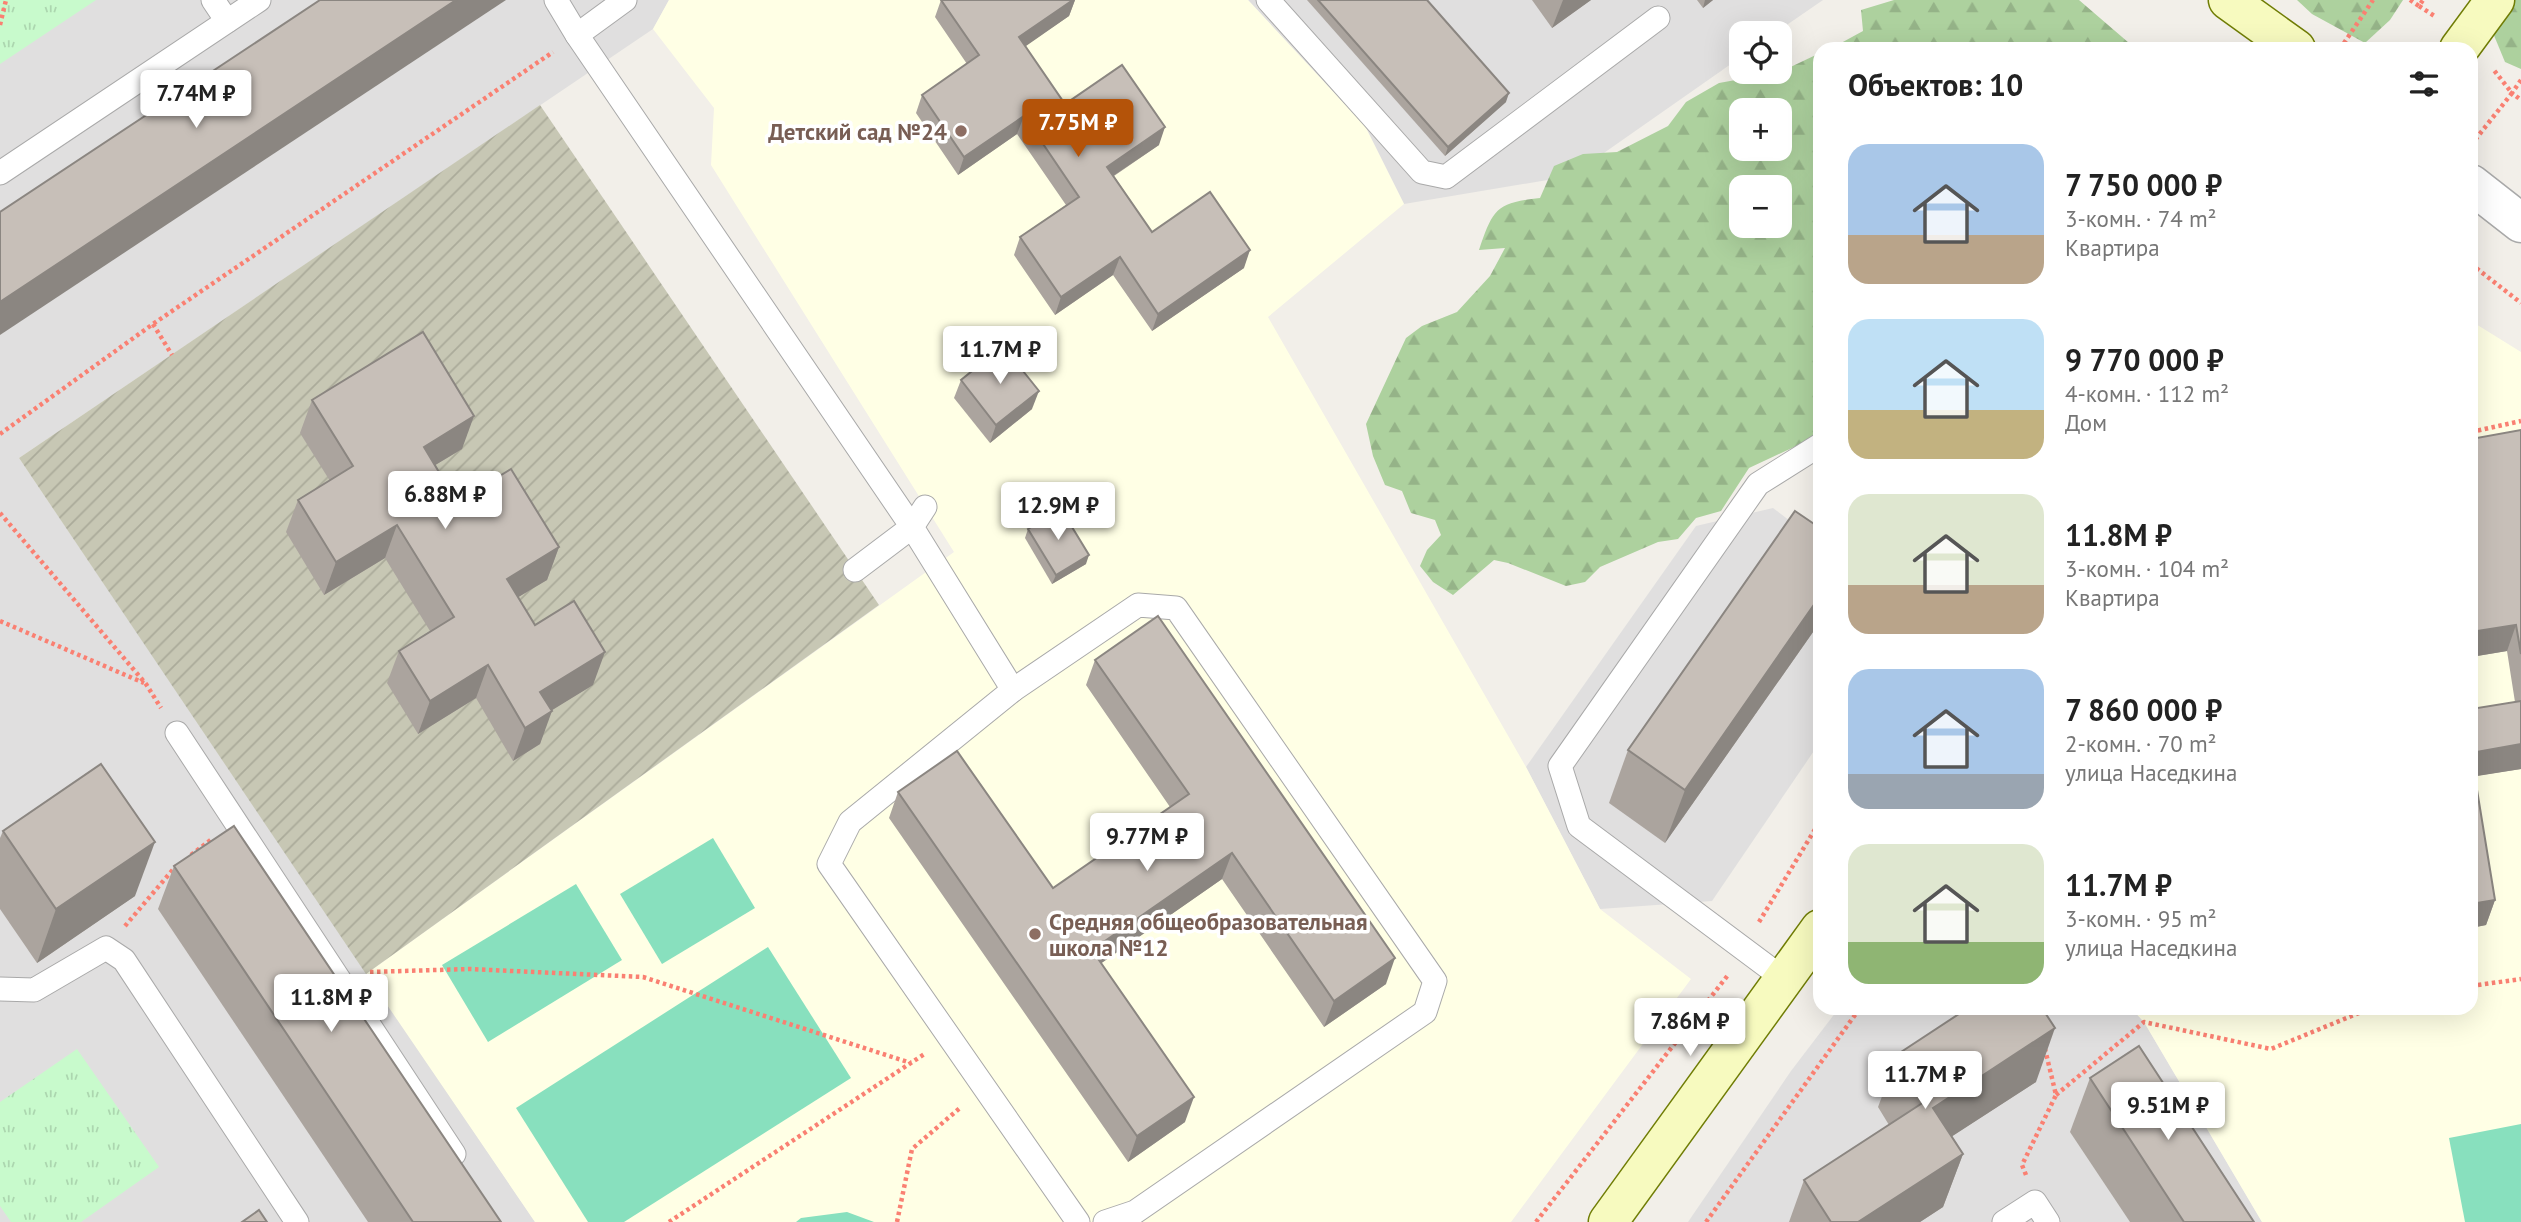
<!DOCTYPE html>
<html lang="ru">
<meta charset="utf-8">
<style>
body{margin:0;font-family:"PT Sans",sans-serif;background:#f6f6f6;color:#222;height:100vh;display:flex;flex-direction:column;font-size:26px;white-space:nowrap}
*{box-sizing:border-box;margin:0}
p{font-size:23px;color:#767676}
.icon{flex:none;width:38px;height:38px;fill:none;stroke:currentColor;stroke-width:2;stroke-linecap:round;stroke-linejoin:round}
.map{position:relative;flex:1;overflow:hidden}
.drawer{position:absolute;left:1813px;top:42px;width:665px;height:973px;display:flex;flex-direction:column;background:#fff;border-radius:21px;box-shadow:0 7px 28px #0002}
.drawer>*{flex:none}
.buttons{position:absolute;left:1729px;top:21px;display:grid;gap:14px}
.buttons a{display:grid;place-items:center;width:63px;height:63px;border-radius:14px;background:#fff;box-shadow:0 7px 28px #0002;font-size:35px}
.price{position:absolute;translate:-50% -60px;padding:0 16px;border-radius:7px;background:#fff;color:#222;font-size:23px;line-height:46px;filter:drop-shadow(0 2px 4px #0008)}
.price::after{content:'';position:absolute;left:50%;top:42px;width:21px;height:16px;margin-left:-10px;background:inherit;clip-path:polygon(0 0,100% 0,50% 100%)}
.price.on{background:#b45309;color:#fff}
ul{padding:0;list-style:none}
li{display:flex;align-items:center;gap:21px;height:175px;padding:0 35px}
li span{display:grid;place-items:center;flex:none;width:196px;height:140px;border-radius:21px;color:#555}
li>.icon{margin-inline-start:auto}
span .icon{width:84px;height:84px;fill:#fffc;stroke-width:1}
li b{font-size:30px}
h2{display:flex;justify-content:space-between;align-items:center;height:84px;padding:0 35px;font-size:30px}
.map>svg:first-child{display:block}
</style>
<div class="map">
<svg width="2521" height="1222" viewBox="0 0 2521 1222">
<defs>
<pattern id="construction-furrows" width="10" height="10" patternUnits="userSpaceOnUse" patternTransform="scale(1.75)"><rect width="10" height="10" fill="#c7c7b4"/><path d="M-1 1l2-2M0 10L10 0M9 11l2-2" fill="none" stroke="#abab9a"/></pattern>
<pattern id="forest-firs" width="22" height="20" patternUnits="userSpaceOnUse" patternTransform="scale(1.75)"><rect width="22" height="20" fill="#add19e"/><path d="M5 1l3.5 6h-7zM16 11l3.5 6h-7z" fill="#95b388"/></pattern>
<pattern id="park-tufts" width="24" height="20" patternUnits="userSpaceOnUse" patternTransform="scale(1.75)"><rect width="24" height="20" fill="#c8facc"/><path d="M3 7l-1-3M5 7V3M7 7l1-3M15 17l-1-3M17 17v-4M19 17l1-3" fill="none" stroke="#acd6af"/></pattern>
</defs>
<rect width="100%" height="100%" fill="#f2efe9"/>
<g fill="#e0dfdf">
<path d="M0 0H669L653 29 19 458 535 1222H0Z"/>
<path d="M1248 0H1823L1775 33H1741V57L1571 176 1404 204 1365 126Z"/>
<path d="M1773 508 1820 544V742L1712 901 1600 909 1526 767 1696 526Z"/>
<path d="M1839 1008H2131L2144 1022 2262 1222H1688L1791 1071Z"/>
</g>
<g fill="#ffffe5">
<path d="M669 0H1248L1365 126 1404 204 1268 317 1526 767 1600 909 1691 979 1511 1222H535L366 974 954 552 711 165 714 108 653 29Z"/>
<path d="M2471 321 2521 352V1222H2262L2144 1022 2131 1008H2471Z"/>
</g>
<path fill="url(#construction-furrows)" d="M540 105 879 605 366 974 19 458Z"/>
<g fill="url(#forest-firs)" fill-rule="evenodd">
<path d="M1894 0H2079L2136 49H1830L1863 31 1861 10Z"/>
<path d="M2297 0H2403L2390 20 2365 43 2312 14Z"/>
<path d="M2509 0H2521V69L2505 62 2488 21Z"/>
<path d="M1820 53V435L1749 468 1721 511 1696 518 1678 539 1658 542 1600 567 1585 582 1566 586 1508 563 1494 560 1453 595 1433 582 1420 566 1427 550 1441 535 1435 520 1411 513 1402 491 1385 485 1373 456 1366 424 1406 338 1422 326 1457 312 1490 276 1505 248 1479 250C1493 210 1495 203 1540 198L1554 166 1583 154 1617 152 1668 126 1686 102 1719 83 1780 72ZM1741 110H1780V149H1741ZM1741 187H1780V226H1741Z"/>
</g>
<g fill="url(#park-tufts)">
<path d="M0 0H96L0 64Z"/>
<path d="M77 1049 159 1167 81 1222H11L0 1206V1102Z"/>
</g>
<g fill="#88e0be">
<path d="M713 838 755 908 662 964 620 894Z"/>
<path d="M576 884 622 960 488 1042 442 965Z"/>
<path d="M768 947 851 1078 624 1222H588L516 1108Z"/>
<path d="M2521 1124V1222H2465L2449 1138Z"/>
<path d="M847 1212 874 1222H796L801 1218Z"/>
</g>
<g fill="none" stroke-linecap="round" stroke-linejoin="round">
<defs>
<g id="lane">
<path d="M213 0 227 21"/>
<path d="M556 0 577 35 912 527 855 570"/>
<path d="M1268 0 1422 172 1446 177 1658 18"/>
<path d="M577 35 625 0"/>
<path d="M0 173 259 0"/>
<path d="M925 507 912 527 1013 690 850 822 829 864 1078 1222"/>
<path d="M1013 690 1138 605 1176 608 1435 981 1425 1012 1135 1212 1105 1222"/>
<path d="M177 733 454 1154"/>
<path d="M1784 979 1579 826 1560 766 1758 484 1820 445"/>
<path d="M0 989 34 990 106 948 124 960 297 1222"/>
<path d="M2004 1222 2035 1202 2048 1222"/>
</g>
<path id="street" d="M2471 184 2521 223"/>
<g id="secondary">
<path d="M2228 0 2296 49"/>
<path d="M2459 49 2495 0"/>
<path d="M1608 1222 1820 929"/>
</g>
</defs>
<use href="#lane" stroke="#a9a9a9" stroke-width="25"/>
<use href="#street" stroke="#a9a9a9" stroke-width="41"/>
<use href="#secondary" stroke="#707d05" stroke-width="41"/>
<g stroke="#fa8072" stroke-width="4.5" stroke-dasharray="3.5 3.5" stroke-linecap="butt">
<path d="M2410 0 2419 6 2423 0"/>
<path d="M2419 6 2436 17"/>
<path d="M0 25 6 0"/>
<path d="M2340 49 2373 0"/>
<path d="M2521 80 2512 93 2521 100"/>
<path d="M2471 145 2512 93 2493 69"/>
<path d="M2471 264 2521 303"/>
<path d="M153 324 172 355"/>
<path d="M2471 432 2521 421"/>
<path d="M0 434 153 324 553 52"/>
<path d="M0 513 146 684 161 708"/>
<path d="M0 621 144 683"/>
<path d="M191 855 212 839"/>
<path d="M1759 922 1820 821"/>
<path d="M125 926 176 866"/>
<path d="M370 972 469 969 643 977 911 1063"/>
<path d="M2471 986 2521 979"/>
<path d="M2056 1095 2144 1022 2271 1049 2371 1008"/>
<path d="M2026 1175 2022 1165 2056 1095 2045 1049"/>
<path d="M669 1222 926 1053"/>
<path d="M897 1222 912 1149 961 1107"/>
<path d="M1536 1222 1728 975"/>
<path d="M1706 1222 1860 1008"/>
</g>
<use href="#lane" stroke="#fff" stroke-width="23"/>
<use href="#street" stroke="#fff" stroke-width="38"/>
<use href="#secondary" stroke="#f7fabf" stroke-width="38"/>
</g>
<g fill="#aba49e">
<path d="M941 0H1075L1069 16 1025 46 1065 104 1159 145 1114 176 1152 232 1244 268 1152 331 1113 275 1055 315 1014 255 1020 237 1066 205 1017 134 958 175 916 113 922 95 967 64 935 17Z"/>
<path d="M1307 0H1427L1506 102 1445 156Z"/>
<path d="M1532 0H1591L1552 28Z"/>
<path d="M1697 0H1713L1703 8Z"/>
<path d="M961 380 1032 409 990 443 954 398Z"/>
<path d="M312 400 462 449 435 465 457 502 559 547 547 580 518 597 535 625 593 685 551 710 540 744 513 761 476 698 418 734 387 683 399 651 430 631 385 558 324 595 286 532 298 500 330 481 300 433Z"/>
<path d="M2521 430V769L2475 776 2495 900 2486 925 2471 928V709L2515 702 2507 651 2471 657V439Z"/>
<path d="M1820 528V622L1665 843 1609 803 1628 750Z"/>
<path d="M1028 529 1086 564 1052 584 1025 538Z"/>
<path d="M1095 660 1386 984 1324 1027 1222 879 1101 963 1185 1122 1128 1162 889 818 898 792 1053 888 1170 807 1086 685Z"/>
<path d="M3 831 135 896 37 963 0 909V838Z"/>
<path d="M174 866 501 1222H368L158 909Z"/>
<path d="M1898 1054 2036 1082 1952 1136 1963 1154 1943 1207 1920 1222H1789L1804 1180 1889 1125 1878 1107Z"/>
<path d="M2090 1078 2254 1222H2130L2070 1132Z"/>
</g>
<g fill="#8b8681">
<path d="M456 0H506L0 335V302Z"/>
<path d="M1073 0H1075L1069 16 1013 55 1019 37Z"/>
<path d="M1563 0H1591L1552 28Z"/>
<path d="M1705 0H1713L1703 8Z"/>
<path d="M1509 93 1506 102 1445 156 1448 147Z"/>
<path d="M1024 116 1017 134 958 175 964 157Z"/>
<path d="M1165 127 1159 145 1101 184 1107 167Z"/>
<path d="M1250 250 1244 268 1152 331 1158 314Z"/>
<path d="M1120 257 1113 275 1055 315 1061 297Z"/>
<path d="M1039 391 1032 409 990 443 996 425Z"/>
<path d="M474 416 462 449 412 479 424 447Z"/>
<path d="M397 525 385 558 324 595 336 562Z"/>
<path d="M559 547 547 580 495 611 507 579Z"/>
<path d="M1089 555 1086 564 1052 584 1056 575Z"/>
<path d="M1820 596V622L1665 843 1685 790Z"/>
<path d="M2516 625 2507 651 2471 657V632Z"/>
<path d="M605 652 593 685 528 725 540 692Z"/>
<path d="M488 665 476 698 418 734 430 701Z"/>
<path d="M552 711 540 744 513 761 525 728Z"/>
<path d="M2521 744V769L2471 777V753Z"/>
<path d="M155 842 135 896 37 963 56 909Z"/>
<path d="M1232 853 1222 879 1083 976 1092 950Z"/>
<path d="M2495 900 2486 925 2471 928V904Z"/>
<path d="M1395 958 1386 984 1324 1027 1334 1001Z"/>
<path d="M2055 1028 2036 1082 1914 1161 1933 1108Z"/>
<path d="M1194 1097 1185 1122 1128 1162 1137 1136Z"/>
<path d="M1963 1154 1943 1207 1920 1222H1858Z"/>
</g>
<g fill="#c7bfb8" stroke="#8b8681" stroke-width="2">
<path d="M320 0H456L0 302V212Z"/>
<path d="M941 0H1073L1019 37 1065 104 1122 65 1165 127 1107 167 1152 232 1210 192 1250 250 1158 314 1120 257 1061 297 1020 237 1079 197 1024 116 964 157 922 95 979 55Z"/>
<path d="M1318 0H1427L1509 93 1448 147Z"/>
<path d="M423 332 474 416 424 447 457 502 511 469 559 547 507 579 535 625 574 601 605 652 540 692 552 711 525 728 488 665 430 701 399 651 454 617 397 525 336 562 298 500 353 466 312 400Z"/>
<path d="M1003 346 1039 391 996 425 961 380Z"/>
<path d="M2521 430V654L2516 625 2471 632V439Z"/>
<path d="M1061 509 1089 555 1056 575 1028 529Z"/>
<path d="M1795 511 1820 528V596L1685 790 1628 750Z"/>
<path d="M1158 616 1395 958 1334 1001 1232 853 1092 950 1194 1097 1137 1136 898 792 957 751 1053 888 1189 794 1095 660Z"/>
<path d="M2521 701V744L2471 753V709Z"/>
<path d="M2471 753 2495 900 2471 904Z"/>
<path d="M101 764 155 842 56 909 3 831Z"/>
<path d="M234 826 501 1222H413L174 866Z"/>
<path d="M1968 1008H2042L2055 1028 1933 1108 1963 1154 1858 1222H1831L1804 1180 1927 1100 1898 1054Z"/>
<path d="M2139 1046 2254 1222H2184L2090 1078Z"/>
<path d="M259 1210 267 1222H242Z"/>
</g>
<g fill="#8d6e63" stroke="#fff" stroke-width="2.5">
<circle cx="961" cy="131" r="7"/>
<circle cx="1035" cy="934" r="7"/>
</g>
<g text-anchor="middle" dominant-baseline="central" stroke-width="7" stroke-linejoin="round" paint-order="stroke">
<g font-size="23" font-weight="bold" fill="#785e54" stroke="#fff" text-anchor="end">
<text x="947" y="131">Детский сад №24</text>
<text x="1049" y="921" text-anchor="start">Средняя общеобразовательная<tspan x="1049" dy="26">школа №12</tspan></text>
</g>
</g>
</svg>
<div class="buttons">
<a><svg class="icon" aria-label="locate" viewBox="0 0 24 24"><circle cx="12" cy="12" r="6"/><path d="M12 2v4M12 18v4M2 12h4M18 12h4"/></svg></a>
<a>+</a>
<a>−</a>
</div>
<b class="price" style="left:196px;top:130px">7.74M ₽</b>
<b class="price on" style="left:1078px;top:159px">7.75M ₽</b>
<b class="price" style="left:1000px;top:386px">11.7M ₽</b>
<b class="price" style="left:445px;top:531px">6.88M ₽</b>
<b class="price" style="left:1058px;top:542px">12.9M ₽</b>
<b class="price" style="left:1147px;top:873px">9.77M ₽</b>
<b class="price" style="left:331px;top:1034px">11.8M ₽</b>
<b class="price" style="left:1690px;top:1058px">7.86M ₽</b>
<b class="price" style="left:1925px;top:1111px">11.7M ₽</b>
<b class="price" style="left:2168px;top:1142px">9.51M ₽</b>
<section class="drawer">
<h2>Объектов: 10<svg class="icon" aria-label="filters" viewBox="0 0 24 24"><path d="M4 7h16M4 17h16"/><circle cx="9" cy="7" r="2"/><circle cx="15" cy="17" r="2"/></svg></h2>
<ul>
<li><span style="background:linear-gradient(#a9c7e8 65%,#b9a48a 0)"><svg class="icon" aria-label="home" viewBox="0 0 24 24"><path d="M3 11l9-7 9 7M6 9v11h12V9"/></svg></span><div><b>7 750 000 ₽</b><p>3-комн. · 74 m²</p><p>Квартира</p></div></li>
<li><span style="background:linear-gradient(#bfe0f5 65%,#c2b280 0)"><svg class="icon" aria-label="home" viewBox="0 0 24 24"><path d="M3 11l9-7 9 7M6 9v11h12V9"/></svg></span><div><b>9 770 000 ₽</b><p>4-комн. · 112 m²</p><p>Дом</p></div></li>
<li><span style="background:linear-gradient(#dfe7d0 65%,#b9a48a 0)"><svg class="icon" aria-label="home" viewBox="0 0 24 24"><path d="M3 11l9-7 9 7M6 9v11h12V9"/></svg></span><div><b>11.8M ₽</b><p>3-комн. · 104 m²</p><p>Квартира</p></div></li>
<li><span style="background:linear-gradient(#a9c7e8 75%,#9aa5b1 0)"><svg class="icon" aria-label="home" viewBox="0 0 24 24"><path d="M3 11l9-7 9 7M6 9v11h12V9"/></svg></span><div><b>7 860 000 ₽</b><p>2-комн. · 70 m²</p><p>улица Наседкина</p></div></li>
<li><span style="background:linear-gradient(#dfe7d0 70%,#8fb573 0)"><svg class="icon" aria-label="home" viewBox="0 0 24 24"><path d="M3 11l9-7 9 7M6 9v11h12V9"/></svg></span><div><b>11.7M ₽</b><p>3-комн. · 95 m²</p><p>улица Наседкина</p></div></li>
</ul>
</section>
</div>
